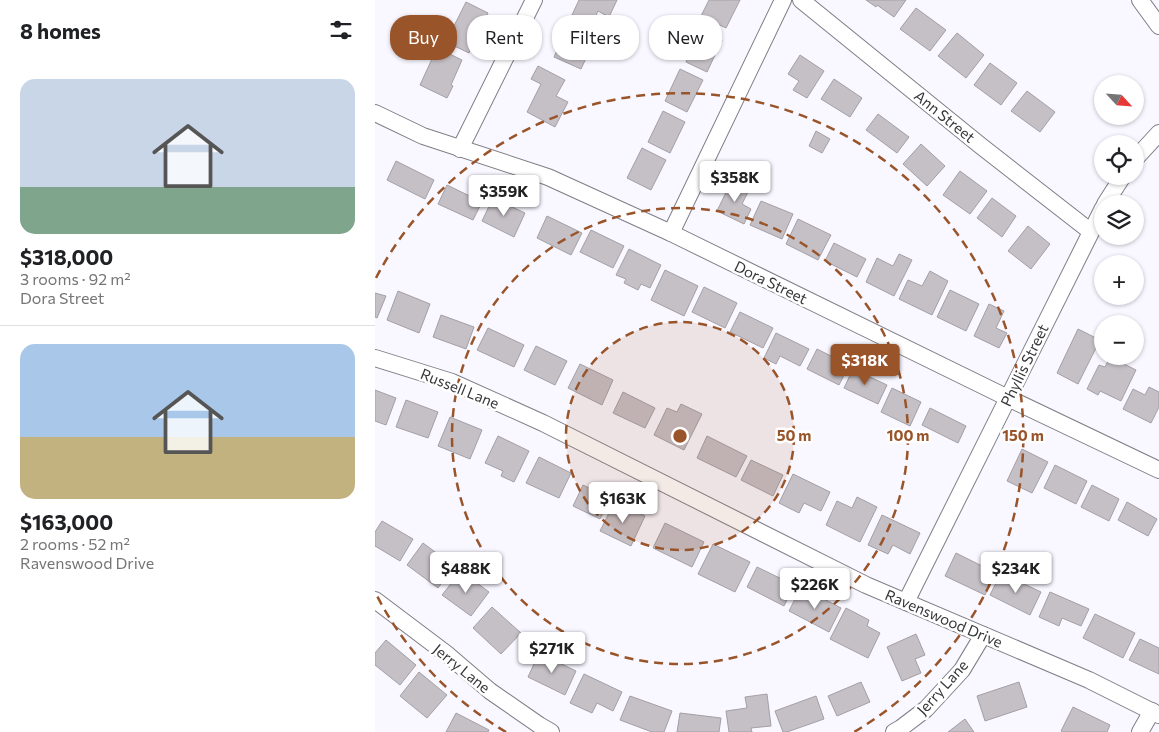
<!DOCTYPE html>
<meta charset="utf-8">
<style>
body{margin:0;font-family:Commissioner,sans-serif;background:#f6f6f6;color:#202124;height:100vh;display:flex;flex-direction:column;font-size:19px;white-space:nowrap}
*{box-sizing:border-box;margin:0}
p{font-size:16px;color:#757577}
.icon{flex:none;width:28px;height:28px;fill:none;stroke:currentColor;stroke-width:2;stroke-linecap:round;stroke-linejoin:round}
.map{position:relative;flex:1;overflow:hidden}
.side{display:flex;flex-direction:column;background:#fff;width:375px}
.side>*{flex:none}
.hud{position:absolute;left:15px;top:15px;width:475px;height:45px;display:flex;gap:10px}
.needle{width:32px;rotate:116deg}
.fabs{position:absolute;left:719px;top:75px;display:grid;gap:10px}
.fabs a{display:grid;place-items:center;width:50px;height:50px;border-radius:50%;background:#fff;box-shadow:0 1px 4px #0004;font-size:25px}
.price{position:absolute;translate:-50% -42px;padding:0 11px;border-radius:5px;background:#fff;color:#222;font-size:16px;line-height:32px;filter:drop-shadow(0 1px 2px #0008)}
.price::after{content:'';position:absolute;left:50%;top:30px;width:15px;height:11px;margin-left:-8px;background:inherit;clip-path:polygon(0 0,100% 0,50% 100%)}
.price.active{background:#99542a;color:#fff}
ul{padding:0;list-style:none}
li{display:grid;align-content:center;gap:10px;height:265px;padding:0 20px}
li+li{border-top:1px solid #e0e0e0}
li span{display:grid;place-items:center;height:155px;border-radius:15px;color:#555}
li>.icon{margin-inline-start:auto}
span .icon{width:90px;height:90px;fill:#fffc;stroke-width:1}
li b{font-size:21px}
h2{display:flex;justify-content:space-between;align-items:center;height:60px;padding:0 20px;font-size:21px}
.chip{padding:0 18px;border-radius:20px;background:#fff;box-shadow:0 1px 4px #0004;font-size:18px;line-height:45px}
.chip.active{background:#99542a;color:#fff}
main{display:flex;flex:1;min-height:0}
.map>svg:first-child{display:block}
</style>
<main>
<section class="side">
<h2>8 homes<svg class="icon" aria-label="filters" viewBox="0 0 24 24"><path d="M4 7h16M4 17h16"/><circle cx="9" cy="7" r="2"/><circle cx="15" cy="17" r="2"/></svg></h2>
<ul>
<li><span style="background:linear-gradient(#c9d6e8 70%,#7fa58c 0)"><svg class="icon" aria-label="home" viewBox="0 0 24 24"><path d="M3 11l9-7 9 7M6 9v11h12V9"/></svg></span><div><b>$318,000</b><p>3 rooms · 92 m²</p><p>Dora Street</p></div></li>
<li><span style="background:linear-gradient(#a9c7e8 60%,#c2b280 0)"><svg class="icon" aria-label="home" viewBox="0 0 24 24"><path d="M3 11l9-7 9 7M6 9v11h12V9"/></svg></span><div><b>$163,000</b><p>2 rooms · 52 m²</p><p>Ravenswood Drive</p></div></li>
</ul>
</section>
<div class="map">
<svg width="784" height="732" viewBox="0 0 784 732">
<rect width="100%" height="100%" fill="#f9f7ff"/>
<g fill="#c5c0c6" stroke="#a49fa5">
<path d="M204 0H242L234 17 223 11 217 24 197 15Z"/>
<path d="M334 0H365L351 28 326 16Z"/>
<path d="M491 0H531L519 17 502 5 501 7Z"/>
<path d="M91 2 113 13 94 53 71 42Z"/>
<path d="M541 8 571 30 555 51 525 29Z"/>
<path d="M192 28 219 41 206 69 179 57Z"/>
<path d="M326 30 347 40 332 72 311 62Z"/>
<path d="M582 33 609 55 591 78 563 56Z"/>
<path d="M62 48 87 60 76 85 78 86 72 98 45 85Z"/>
<path d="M425 55 449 71 432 98 418 90 424 81 413 74Z"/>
<path d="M615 63 642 83 626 105 599 85Z"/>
<path d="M163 66 190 80 181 96 193 102 180 127 152 112 166 84 156 79Z"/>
<path d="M305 69 328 80 312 112 290 101Z"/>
<path d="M459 79 487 98 475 117 446 99Z"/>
<path d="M652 91 680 112 665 132 636 111Z"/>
<path d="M288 111 310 122 295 153 273 142Z"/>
<path d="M503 114 534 137 522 153 491 130Z"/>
<path d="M441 131 455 139 447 153 434 146Z"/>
<path d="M546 144 570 166 552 186 528 164Z"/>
<path d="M267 148 291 160 276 190 252 178Z"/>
<path d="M21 161 59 180 50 199 12 180Z"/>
<path d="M585 171 612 191 595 214 568 195Z"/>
<path d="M357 180 375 188 367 204 376 209 369 224 342 211Z"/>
<path d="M72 185 107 202 98 220 63 204Z"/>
<path d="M118 198 150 213 139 237 107 221Z"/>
<path d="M617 198 641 216 627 237 602 218Z"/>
<path d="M386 201 418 214 407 239 375 225Z"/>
<path d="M172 216 207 233 196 255 162 238Z"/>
<path d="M423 219 456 235 443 260 411 244Z"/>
<path d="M653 226 675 244 656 269 633 251Z"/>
<path d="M216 230 249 246 238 268 205 252Z"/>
<path d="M459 243 491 259 482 277 450 261Z"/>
<path d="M254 249 286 265 275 288 266 284 263 290 249 283 251 279 241 275Z"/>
<path d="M524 254 537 260 519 296 491 282 502 258 518 266Z"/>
<path d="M290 270 323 286 309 316 276 300Z"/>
<path d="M555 271 573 281 557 315 524 299 533 280 547 286Z"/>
<path d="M329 287 362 303 350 328 317 312Z"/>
<path d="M575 290 604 304 591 331 562 317Z"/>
<path d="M23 291 55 304 44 333 12 320Z"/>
<path d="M0 293 11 296 2 318 0 317Z"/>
<path d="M614 304 629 311 621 328 632 333 624 348 599 336Z"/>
<path d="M365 312 398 328 388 348 355 332Z"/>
<path d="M66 315 99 327 91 349 58 337Z"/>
<path d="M113 328 149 345 139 367 102 350Z"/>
<path d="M703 329 725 340 703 384 682 373Z"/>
<path d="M401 333 434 349 425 366 405 356 401 364 389 358Z"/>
<path d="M161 346 192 361 180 385 149 370Z"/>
<path d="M442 349 474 365 464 385 432 369Z"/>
<path d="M735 357 761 370 746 401 725 391 723 395 712 389 724 365 730 367Z"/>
<path d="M205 364 238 380 227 405 193 388Z"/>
<path d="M478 369 512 385 503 404 469 388Z"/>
<path d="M774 387 784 392V407L776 423 748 409 758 389 770 395Z"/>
<path d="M517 388 546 402 535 426 506 412Z"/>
<path d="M0 390 21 398 11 425 0 421Z"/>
<path d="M248 392 280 408 270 428 238 413Z"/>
<path d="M31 400 63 412 53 438 21 427Z"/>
<path d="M306 404 327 414 309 450 279 435 292 408 302 412Z"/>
<path d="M555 408 591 426 583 443 547 425Z"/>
<path d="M75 417 107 430 95 459 63 446Z"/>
<path d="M123 436 154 451 139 482 126 476 128 471 110 463Z"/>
<path d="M332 436 372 456 361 477 322 458Z"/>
<path d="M647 449 673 462 657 493 632 481Z"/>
<path d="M164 457 196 473 184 498 151 483Z"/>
<path d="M376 460 408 475 398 496 366 480Z"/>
<path d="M680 465 712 481 701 504 669 488Z"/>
<path d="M418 474 455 492 446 511 429 503 424 513 404 503Z"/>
<path d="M208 485 235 498 225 519 198 506Z"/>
<path d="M717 485 744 499 734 521 706 507Z"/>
<path d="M482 497 502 507 485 542 451 525 462 501 477 508Z"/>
<path d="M240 501 270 516 256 546 225 531Z"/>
<path d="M752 502 782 519 773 536 743 520Z"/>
<path d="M507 515 545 533 535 554 518 545 513 554 493 545Z"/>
<path d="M7 521 38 539 25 561 0 546V532Z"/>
<path d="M290 523 329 542 317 567 278 548Z"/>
<path d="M48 543 79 566 63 588 32 565Z"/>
<path d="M338 544 375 562 360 592 323 574Z"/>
<path d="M581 553 621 573 610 595 570 576Z"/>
<path d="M382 567 419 585 409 606 372 587Z"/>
<path d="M86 571 114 592 96 616 67 595Z"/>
<path d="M626 573 666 592 655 615 615 595Z"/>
<path d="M426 587 466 608 454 632 414 611Z"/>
<path d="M675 592 714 609 706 626 687 618 684 626 664 617Z"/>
<path d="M117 607 146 633 126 654 98 628Z"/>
<path d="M471 608 494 620 492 626 505 633 493 658 455 639Z"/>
<path d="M720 614 760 633 748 658 708 638Z"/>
<path d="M541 634 550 655 540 659 546 673 527 681 512 647Z"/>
<path d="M765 639 784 648V674L754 660Z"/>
<path d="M11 640 41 665 25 685 0 665V653Z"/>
<path d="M164 653 201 671 190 695 153 677Z"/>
<path d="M44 672 72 695 52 718 25 696Z"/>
<path d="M209 674 247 692 238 711 222 703 217 713 195 703Z"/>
<path d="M486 682 495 702 462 716 453 696Z"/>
<path d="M644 682 652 707 610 721 602 696Z"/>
<path d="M392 694 396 726 376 728 377 732H354L351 711 372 708 370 697Z"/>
<path d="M255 696 297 711 289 732H277L245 720Z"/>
<path d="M441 696 449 719 412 732H408L400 711Z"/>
<path d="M698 707 735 725 732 732H688L686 731Z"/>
<path d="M81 713 114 730 113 732H71Z"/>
<path d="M305 713 346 718 344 732H302Z"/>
<path d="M590 719 599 732H573Z"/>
</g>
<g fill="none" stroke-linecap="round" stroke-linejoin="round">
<defs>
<g id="minor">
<path d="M426 0 606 146 715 231"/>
<path d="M765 0 784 26"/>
<path d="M0 113 48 136 173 177 296 233 633 398 784 470"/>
<path d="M85 149 159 0"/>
<path d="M760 159 784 133"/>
<path d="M730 204 748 176"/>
<path d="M296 233 408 0"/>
<path d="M0 358 77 382 168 423 491 585 714 680 784 715"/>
<path d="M0 600 73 655 115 691 164 725 176 732"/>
<path d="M531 602 728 208"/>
<path d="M519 732 526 728 551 709 587 670 608 635"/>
<path d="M765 732 777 711"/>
</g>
</defs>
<use href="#minor" stroke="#807e85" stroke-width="18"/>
<use href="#minor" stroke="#fff" stroke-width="16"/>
</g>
<circle cx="305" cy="436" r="114" fill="#99542a" fill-opacity=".12"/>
<g fill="none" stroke="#99542a" stroke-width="2.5" stroke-dasharray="9 6">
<circle cx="305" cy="436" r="114"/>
<circle cx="305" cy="436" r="228"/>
<path d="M131 732A343 343 0 0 1 1 594M1 278A343 343 0 1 1 479 732"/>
</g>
<g text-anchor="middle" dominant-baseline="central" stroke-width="5" stroke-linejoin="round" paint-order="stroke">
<g font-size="15" fill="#373639" stroke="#fff">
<text transform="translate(570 116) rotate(39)">Ann Street</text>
<text transform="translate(396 282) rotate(26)">Dora Street</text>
<text transform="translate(649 365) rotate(-64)">Phyllis Street</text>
<text transform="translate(85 388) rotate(22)">Russell Lane</text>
<text transform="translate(569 618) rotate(23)">Ravenswood Drive</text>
<text transform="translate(87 668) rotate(39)">Jerry Lane</text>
<text transform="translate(567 687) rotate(-48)">Jerry Lane</text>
</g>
</g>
<circle cx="305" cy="436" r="8" fill="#99542a" stroke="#fff" stroke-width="2.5"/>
<g font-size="15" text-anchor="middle" font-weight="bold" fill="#99542a" stroke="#fff" stroke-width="5" stroke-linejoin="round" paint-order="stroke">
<text x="419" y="441">50 m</text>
<text x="533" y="441">100 m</text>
<text x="648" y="441">150 m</text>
</g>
</svg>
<div class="fabs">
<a><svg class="needle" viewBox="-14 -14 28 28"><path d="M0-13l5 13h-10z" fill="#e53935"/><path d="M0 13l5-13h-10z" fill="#757577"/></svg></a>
<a><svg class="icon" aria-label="locate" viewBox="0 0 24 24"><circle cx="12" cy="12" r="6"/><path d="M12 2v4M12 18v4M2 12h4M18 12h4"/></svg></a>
<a><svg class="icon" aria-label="layers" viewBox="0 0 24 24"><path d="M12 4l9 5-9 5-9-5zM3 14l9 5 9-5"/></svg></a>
<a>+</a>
<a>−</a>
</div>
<b class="price" style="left:360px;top:203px">$358K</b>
<b class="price" style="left:129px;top:217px">$359K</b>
<b class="price active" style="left:490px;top:386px">$318K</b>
<b class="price" style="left:248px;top:524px">$163K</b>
<b class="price" style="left:91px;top:594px">$488K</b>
<b class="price" style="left:641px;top:594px">$234K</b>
<b class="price" style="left:440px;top:610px">$226K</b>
<b class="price" style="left:177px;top:674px">$271K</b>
<div class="hud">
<a class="chip active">Buy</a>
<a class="chip">Rent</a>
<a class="chip">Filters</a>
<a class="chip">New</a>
</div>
</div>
</main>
